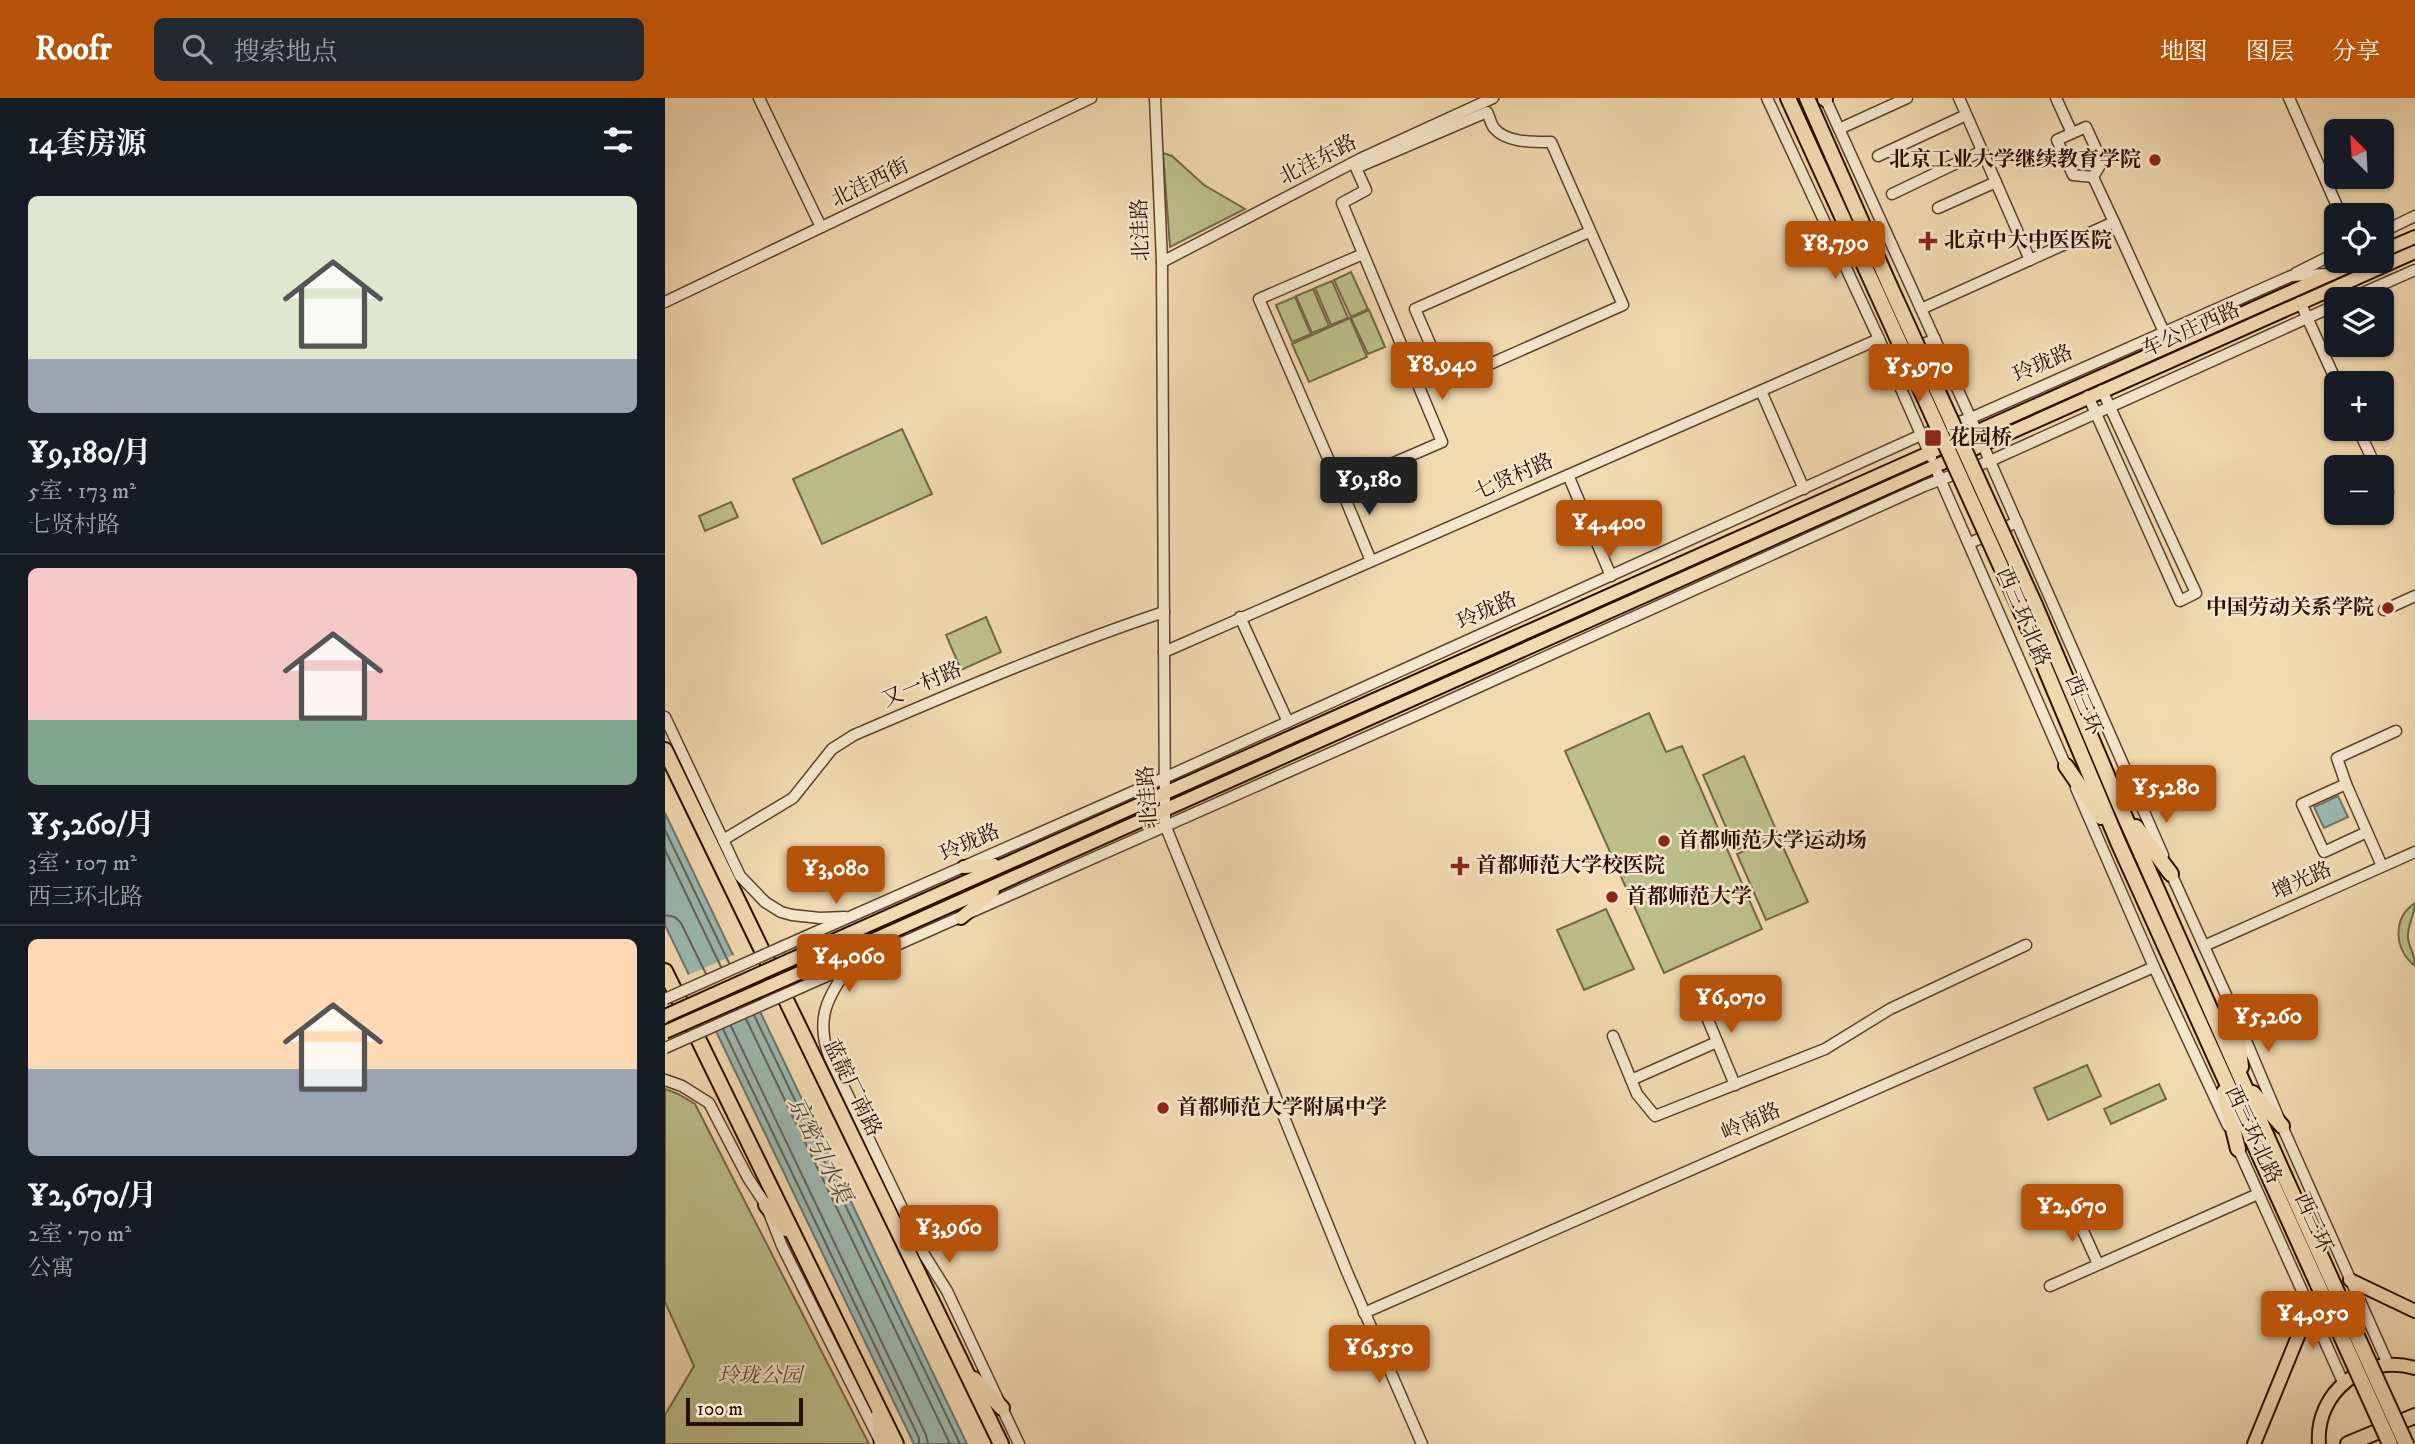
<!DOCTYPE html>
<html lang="zh">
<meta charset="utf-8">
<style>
body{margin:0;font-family:"IM FELL DW Pica","Noto Serif SC",serif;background:#242831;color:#f1f3f6;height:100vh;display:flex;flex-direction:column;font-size:26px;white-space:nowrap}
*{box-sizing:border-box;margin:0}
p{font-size:23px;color:#9ea1a6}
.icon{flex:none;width:38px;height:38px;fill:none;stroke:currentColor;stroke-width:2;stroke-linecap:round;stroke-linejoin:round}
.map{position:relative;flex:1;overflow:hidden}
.drawer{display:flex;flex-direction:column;background:#171b24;width:665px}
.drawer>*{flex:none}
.needle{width:46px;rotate:336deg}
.buttons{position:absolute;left:1659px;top:21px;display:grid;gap:14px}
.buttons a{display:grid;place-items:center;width:70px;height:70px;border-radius:10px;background:#171b24;box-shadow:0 2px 5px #0004;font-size:35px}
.scale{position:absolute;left:21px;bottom:18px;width:117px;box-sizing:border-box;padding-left:7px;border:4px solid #2c0d01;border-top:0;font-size:19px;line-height:24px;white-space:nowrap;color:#2c0d01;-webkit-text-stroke:5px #f6e6cc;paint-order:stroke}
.price{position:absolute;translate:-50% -60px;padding:0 16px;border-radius:7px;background:#b45309;color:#fff;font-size:23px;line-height:46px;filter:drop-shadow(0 2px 4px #0008)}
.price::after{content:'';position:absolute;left:50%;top:42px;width:21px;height:16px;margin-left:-10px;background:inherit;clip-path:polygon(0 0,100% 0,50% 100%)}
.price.selected{background:#222;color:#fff}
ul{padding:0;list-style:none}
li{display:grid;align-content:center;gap:14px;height:371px;padding:0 28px}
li+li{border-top:2px solid #363941}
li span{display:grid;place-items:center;height:217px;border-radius:10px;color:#555}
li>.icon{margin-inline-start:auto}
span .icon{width:126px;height:126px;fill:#fffc;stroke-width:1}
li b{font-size:30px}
h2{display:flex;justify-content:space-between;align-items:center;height:84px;padding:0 28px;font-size:30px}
header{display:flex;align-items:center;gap:42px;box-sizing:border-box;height:98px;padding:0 35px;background:#b45309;color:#fff}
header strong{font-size:33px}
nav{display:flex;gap:38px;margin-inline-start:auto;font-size:24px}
.search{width:490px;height:63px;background:#242831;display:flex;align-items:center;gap:18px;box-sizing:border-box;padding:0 24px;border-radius:10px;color:#9ea1a6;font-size:26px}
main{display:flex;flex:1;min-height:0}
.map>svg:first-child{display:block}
</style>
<header>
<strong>Roofr</strong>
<div class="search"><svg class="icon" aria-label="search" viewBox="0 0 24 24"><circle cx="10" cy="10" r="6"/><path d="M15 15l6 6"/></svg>搜索地点</div>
<nav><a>地图</a><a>图层</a><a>分享</a></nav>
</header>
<main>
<section class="drawer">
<h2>14套房源<svg class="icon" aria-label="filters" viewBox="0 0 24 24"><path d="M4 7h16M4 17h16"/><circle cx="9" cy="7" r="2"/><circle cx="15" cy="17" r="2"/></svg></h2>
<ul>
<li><span style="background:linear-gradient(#dfe7d0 75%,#9aa5b1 0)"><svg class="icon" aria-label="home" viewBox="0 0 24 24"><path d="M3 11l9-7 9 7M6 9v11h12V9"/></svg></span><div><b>¥9,180/月</b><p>5室 · 173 m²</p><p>七贤村路</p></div></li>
<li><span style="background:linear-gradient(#f6c9c9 70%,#7fa58c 0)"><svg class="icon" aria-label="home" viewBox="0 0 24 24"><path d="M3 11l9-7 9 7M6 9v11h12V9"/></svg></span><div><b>¥5,260/月</b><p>3室 · 107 m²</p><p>西三环北路</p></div></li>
<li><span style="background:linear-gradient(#ffd9b3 60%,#9aa5b1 0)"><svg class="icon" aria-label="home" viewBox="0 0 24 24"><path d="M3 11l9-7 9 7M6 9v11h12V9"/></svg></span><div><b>¥2,670/月</b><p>2室 · 70 m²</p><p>公寓</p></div></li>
</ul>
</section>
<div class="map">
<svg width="1750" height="1346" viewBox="0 0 1750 1346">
<rect width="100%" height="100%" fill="#f1d9b0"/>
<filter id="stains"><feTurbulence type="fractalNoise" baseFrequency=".00286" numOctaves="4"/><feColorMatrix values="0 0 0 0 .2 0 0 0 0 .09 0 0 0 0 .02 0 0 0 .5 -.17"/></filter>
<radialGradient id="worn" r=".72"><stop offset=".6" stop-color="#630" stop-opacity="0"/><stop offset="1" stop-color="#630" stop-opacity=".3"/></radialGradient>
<g fill="#bcbf8a" stroke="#746646" stroke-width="2">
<path d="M498 55 507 58 539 87 580 111 505 149Z"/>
<path d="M686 174 703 211 686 219 669 182Z"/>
<path d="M667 183 683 220 666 227 650 190Z"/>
<path d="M648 191 664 228 647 235 631 198Z"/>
<path d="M630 199 646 236 627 244 611 207Z"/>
<path d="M704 212 720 249 703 256 686 220Z"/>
<path d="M685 220 702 259 644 284 627 246Z"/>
<path d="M237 331 267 396 157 446 128 381Z"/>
<path d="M66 404 73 419 40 433 34 418Z"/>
<path d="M321 519 336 554 296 572 281 537Z"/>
<path d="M984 615 1001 654 1017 648 1097 831 999 875 900 653Z"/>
<path d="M1079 658 1112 734 1071 752 1038 677Z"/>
<path d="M1113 738 1143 804 1101 822 1072 756Z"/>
<path d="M1750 805C1750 817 1742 827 1743 840 1744 852 1750 853 1750 868 1729 852 1727 820 1750 805Z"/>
<path d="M941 811 969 871 919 892 892 832Z"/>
<path d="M1422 967 1436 998 1383 1022 1369 990Z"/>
<path d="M1494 986 1501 1001 1446 1026 1439 1011Z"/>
<path d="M0 991 13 996 30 1006 204 1346H0V1317L29 1268 0 1204Z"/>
</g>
<g fill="#9cb9b2" stroke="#6f746b" stroke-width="2">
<path d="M1673 698 1683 719 1659 730 1649 709Z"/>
<path d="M0 715 302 1346H249L0 827Z"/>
</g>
<path fill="#f1d9b0" d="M71 856 99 912 48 936 21 878Z"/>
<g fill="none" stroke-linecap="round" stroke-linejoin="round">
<g stroke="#64635a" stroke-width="2">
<path d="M0 732 64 865"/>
<path d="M0 752 56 869"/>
<path d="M0 817 10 819 16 825 41 876"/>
<path d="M89 917 295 1346"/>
<path d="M81 921 285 1346"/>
<path d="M66 928 261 1337 263 1346"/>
<path d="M58 931 254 1340V1346"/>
</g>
<defs>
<g id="minor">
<path d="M94 0 156 129"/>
<path d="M490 0 497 164 500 727 682 1174 757 1346"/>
<path d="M1102 0 1214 241 1266 359"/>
<path d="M1160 0 1317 345 1498 757"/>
<path d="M1294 0 1365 162"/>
<path d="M1391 0 1407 35"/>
<path d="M1624 0 1676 117"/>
<path d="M1421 29 1437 64 1428 79 1408 77 1392 42Z"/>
<path d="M1174 31 1242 0"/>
<path d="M1213 58 1301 17"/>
<path d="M1428 79 1449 124"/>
<path d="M1227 96 1317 53"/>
<path d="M1273 110 1331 84"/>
<path d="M1717 134 1750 118"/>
<path d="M698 156 594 201 675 388 777 344 677 105 701 92 691 70 822 14C824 18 826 26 829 30 841 45 869 44 886 44L958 207 782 285 750 211 924 134"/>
<path d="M497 164 697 60 828 0"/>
<path d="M1631 175 1671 155"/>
<path d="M1684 201 1750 172"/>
<path d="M0 204 426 0"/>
<path d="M1635 204 1672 285"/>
<path d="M1256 211 1449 124 1499 234"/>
<path d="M1223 262 1270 241"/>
<path d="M1096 293 1139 391"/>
<path d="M1423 298 1515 503 1531 495 1437 292"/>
<path d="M1693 331 1711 369"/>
<path d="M1273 376 1403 673"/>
<path d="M903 377 946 478"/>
<path d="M1717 381 1723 394"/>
<path d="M675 388 706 463"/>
<path d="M1305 445 1352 424"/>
<path d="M1719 512 1750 498"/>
<path d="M575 519 623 624"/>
<path d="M499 554 1214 241"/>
<path d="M0 619 75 778 100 804"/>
<path d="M1681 686 1672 660 1731 633"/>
<path d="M1411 690 1489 869 1563 1028"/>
<path d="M1702 734 1659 754 1637 706 1681 686 1717 768"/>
<path d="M58 742 128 700 167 651 189 637C292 593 394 549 499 514"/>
<path d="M1504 771 1571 919 1617 1028 1723 1266"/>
<path d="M127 817 155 820 180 819"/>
<path d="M119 848 499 680 1256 337 1306 320 1626 178 1662 176"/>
<path d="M1539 848 1750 754"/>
<path d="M185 867C163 898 150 920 164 958L260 1158 282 1193 354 1346"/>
<path d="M137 889 756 615 1259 388 1325 363 1671 207"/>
<path d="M1034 900 1070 987"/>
<path d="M948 938 972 996 990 1018 1160 951 1225 911 1361 847"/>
<path d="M0 982 17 988 44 1005 83 1080 101 1107 117 1148 214 1341"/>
<path d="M966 982 1052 944"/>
<path d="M1572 1048 1678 1284"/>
<path d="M1409 1113 1433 1166"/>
<path d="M1385 1188 1593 1096"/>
<path d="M699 1215 1489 869"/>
</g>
<g id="major">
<path d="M1717 153 1750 139"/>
<path d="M299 769 329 767"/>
<path d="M296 820 328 793"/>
<path d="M125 862 1695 163"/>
<path d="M132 876 1750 154"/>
<path d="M1685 1182 1750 1213"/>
<path d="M1589 1346 1645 1209"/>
<path d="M1654 1346C1650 1294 1700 1255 1750 1270"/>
</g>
<g id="highway">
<path d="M1123 0 1211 193"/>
<path d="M1142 0 1224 186"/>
<path d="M1160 0V1"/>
<path d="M1370 507 1455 708 1619 1077"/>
<path d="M1356 513 1453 744 1606 1083"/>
<path d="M0 652 336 1346"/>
<path d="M1401 668 1436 719"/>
<path d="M1471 729 1506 776"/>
<path d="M0 873 231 1346"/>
<path d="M1571 919 1576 969"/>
<path d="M1559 994 1573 1051"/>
<path d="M1588 995 1617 1028"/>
<path d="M101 1107 121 1131"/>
<path d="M309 1281 337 1310"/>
<path d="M214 1317 217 1346"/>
<path d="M1727 1344 1750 1335"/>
<path d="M1683 1346 1750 1318"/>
</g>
</defs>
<use href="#minor" stroke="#5d402d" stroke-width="13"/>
<use href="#major" stroke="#2c0d01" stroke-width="16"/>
<use href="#highway" stroke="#2c0d01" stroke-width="18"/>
<use href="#minor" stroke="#f6e6cc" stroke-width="10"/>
<use href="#major" stroke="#f1d9b0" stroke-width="12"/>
<use href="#highway" stroke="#f1d9b0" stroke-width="14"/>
<defs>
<g id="minor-bridge">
<path d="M100 804 116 814 127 817"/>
<path d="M0 901 119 848"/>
<path d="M0 950 137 889"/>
</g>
<g id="major-bridge">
<path d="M0 918 125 862"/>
<path d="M0 934 132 876"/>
</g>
<g id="highway-bridge">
<path d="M1224 186 1370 507"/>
<path d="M1211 193 1356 513"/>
<path d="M1619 1077 1741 1346"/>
<path d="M1606 1083 1725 1346"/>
</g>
</defs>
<use href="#minor-bridge" stroke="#5d402d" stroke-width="13" stroke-linecap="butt"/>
<use href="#major-bridge" stroke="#2c0d01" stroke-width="16" stroke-linecap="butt"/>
<use href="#highway-bridge" stroke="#2c0d01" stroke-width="18" stroke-linecap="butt"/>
<use href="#minor-bridge" stroke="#f6e6cc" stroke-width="10"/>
<use href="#major-bridge" stroke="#f1d9b0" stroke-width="12"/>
<use href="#highway-bridge" stroke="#f1d9b0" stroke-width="14"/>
</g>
<g fill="#8f2418" stroke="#f6e6cc" stroke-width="2.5">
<circle cx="1490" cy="62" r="7"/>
<path d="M1259.5 132.5h7v7h7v7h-7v7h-7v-7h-7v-7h7z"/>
<rect x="1259" y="331" width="18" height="18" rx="3.5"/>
<circle cx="1723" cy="510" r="7"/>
<circle cx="999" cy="743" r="7"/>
<path d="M791.5 757.5h7v7h7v7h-7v7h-7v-7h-7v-7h7z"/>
<circle cx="947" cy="799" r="7"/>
<circle cx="498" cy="1010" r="7"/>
</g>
<g text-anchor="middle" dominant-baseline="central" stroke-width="5" stroke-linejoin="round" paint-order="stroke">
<g font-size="21" fill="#2c0d01" stroke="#f6e6cc">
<text transform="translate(653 62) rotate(-27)">北洼东路</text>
<text transform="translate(205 85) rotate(-26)">北洼西街</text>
<text transform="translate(476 132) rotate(-92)">北洼路</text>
<text transform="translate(1526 232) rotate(-24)">车公庄西路</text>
<text transform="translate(1378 266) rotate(-24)">玲珑路</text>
<text transform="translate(849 379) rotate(-24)">七贤村路</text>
<text transform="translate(822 513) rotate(-24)">玲珑路</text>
<text transform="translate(1358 519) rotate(67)">西三环北路</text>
<text transform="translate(257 587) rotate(-23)">又一村路</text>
<text transform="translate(1418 607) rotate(67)">西三环</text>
<text transform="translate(483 699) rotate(-94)">北洼路</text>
<text transform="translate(305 745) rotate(-24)">玲珑路</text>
<text transform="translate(1637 783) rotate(-24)">增光路</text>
<text transform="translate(187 990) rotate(64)">蓝靛厂南路</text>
<text transform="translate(1086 1024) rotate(-24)">岭南路</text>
<text transform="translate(1588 1037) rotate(65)">西三环北路</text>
<text transform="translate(1648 1125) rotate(66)">西三环</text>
</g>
<g font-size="21" font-weight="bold" fill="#2c0d01" stroke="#f6e6cc" text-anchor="start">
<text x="1476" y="62" text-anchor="end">北京工业大学继续教育学院</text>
<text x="1279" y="143">北京中大中医医院</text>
<text x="1284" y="340">花园桥</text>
<text x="1709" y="510" text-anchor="end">中国劳动关系学院</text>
<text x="1013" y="743">首都师范大学运动场</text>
<text x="811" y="768">首都师范大学校医院</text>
<text x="961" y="799">首都师范大学</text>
<text x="512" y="1010">首都师范大学附属中学</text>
</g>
<g font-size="21" font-style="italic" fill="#5e4b31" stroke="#f6e6cc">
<text x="95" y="1278">玲珑公园</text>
</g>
<g font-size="23" font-style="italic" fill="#53493f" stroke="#f6e6cc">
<text transform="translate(154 1052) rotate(64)">京密引水渠</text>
</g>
</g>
<rect width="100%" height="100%" filter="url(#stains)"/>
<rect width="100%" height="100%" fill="url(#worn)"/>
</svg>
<div class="buttons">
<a><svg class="needle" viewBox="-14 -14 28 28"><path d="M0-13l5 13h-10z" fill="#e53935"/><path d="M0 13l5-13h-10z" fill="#9ea1a6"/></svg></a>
<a><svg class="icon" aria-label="locate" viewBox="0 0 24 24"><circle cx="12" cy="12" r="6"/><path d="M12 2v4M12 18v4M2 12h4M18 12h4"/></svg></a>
<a><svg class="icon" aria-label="layers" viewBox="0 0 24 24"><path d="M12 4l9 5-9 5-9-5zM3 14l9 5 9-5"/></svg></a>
<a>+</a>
<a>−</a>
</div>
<div class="scale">100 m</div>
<b class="price" style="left:1170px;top:183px">¥8,790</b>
<b class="price" style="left:777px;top:304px">¥8,940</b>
<b class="price" style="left:1254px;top:306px">¥5,970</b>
<b class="price selected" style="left:704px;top:419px">¥9,180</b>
<b class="price" style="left:944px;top:462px">¥4,400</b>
<b class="price" style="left:1501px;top:727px">¥5,280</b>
<b class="price" style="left:171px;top:808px">¥3,080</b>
<b class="price" style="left:184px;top:896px">¥4,060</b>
<b class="price" style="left:1066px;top:937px">¥6,070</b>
<b class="price" style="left:1603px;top:956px">¥5,260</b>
<b class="price" style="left:1407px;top:1146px">¥2,670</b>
<b class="price" style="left:284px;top:1167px">¥3,960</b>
<b class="price" style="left:1648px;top:1253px">¥4,050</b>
<b class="price" style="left:714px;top:1287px">¥6,550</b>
</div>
</main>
